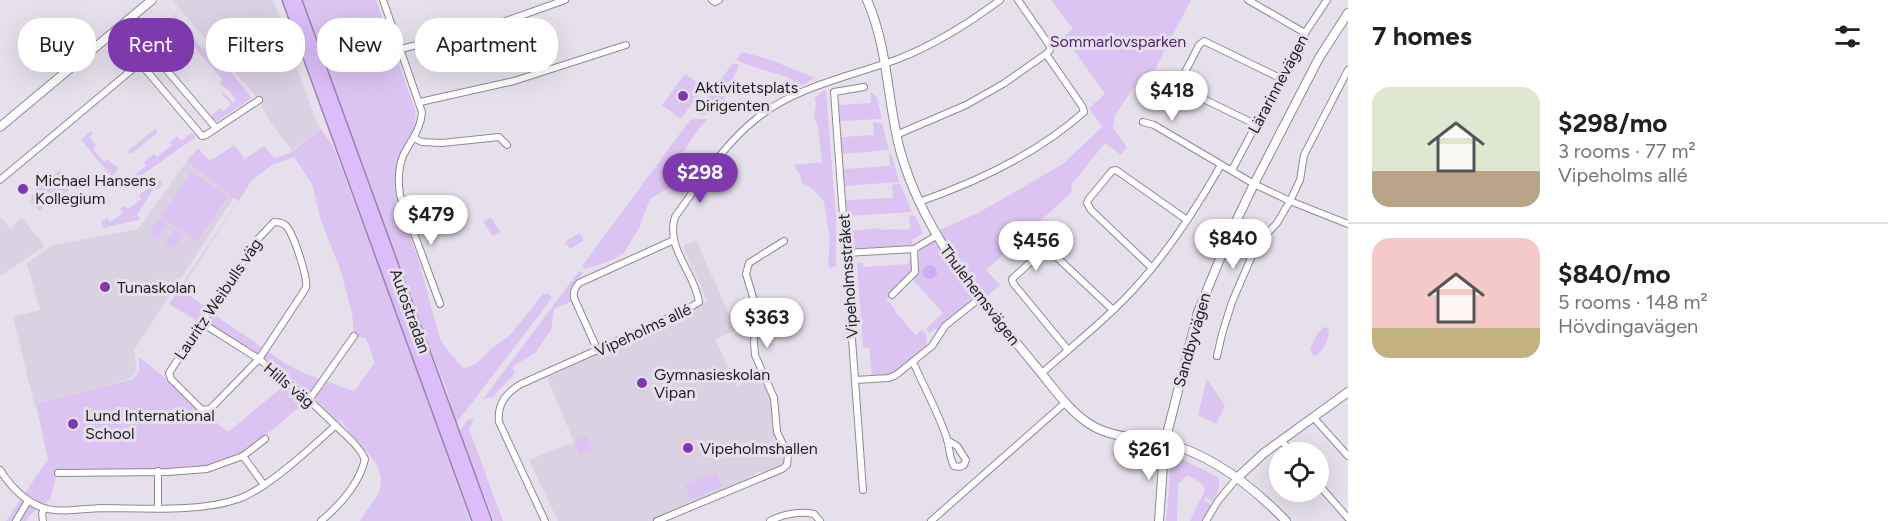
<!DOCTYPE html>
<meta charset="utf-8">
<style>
body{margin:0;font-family:Figtree,sans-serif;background:#f2f2f2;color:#202124;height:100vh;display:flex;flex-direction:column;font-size:22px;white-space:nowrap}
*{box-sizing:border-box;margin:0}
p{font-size:20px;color:#757577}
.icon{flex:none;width:33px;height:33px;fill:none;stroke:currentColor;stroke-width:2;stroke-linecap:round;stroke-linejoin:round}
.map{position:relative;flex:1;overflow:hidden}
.side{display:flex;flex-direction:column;background:#fff;width:540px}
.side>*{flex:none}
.banner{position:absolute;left:18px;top:18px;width:570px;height:54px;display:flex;gap:12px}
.controls{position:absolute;left:1269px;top:442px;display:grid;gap:12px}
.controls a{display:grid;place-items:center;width:60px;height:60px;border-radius:50%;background:#fff;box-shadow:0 6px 24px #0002;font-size:30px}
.price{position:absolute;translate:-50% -51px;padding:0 14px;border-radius:21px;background:#fff;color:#222;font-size:20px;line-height:39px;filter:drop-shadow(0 2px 3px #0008)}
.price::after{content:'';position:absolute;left:50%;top:36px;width:18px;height:14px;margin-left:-9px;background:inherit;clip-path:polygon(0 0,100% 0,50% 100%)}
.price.on{background:#7e39ac;color:#fff}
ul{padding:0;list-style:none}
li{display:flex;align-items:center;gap:18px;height:150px;padding:0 24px}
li+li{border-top:2px solid #e0e0e0}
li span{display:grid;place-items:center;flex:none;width:168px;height:120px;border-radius:18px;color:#555}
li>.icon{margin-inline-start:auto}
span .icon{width:72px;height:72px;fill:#fffc;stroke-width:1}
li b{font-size:26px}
h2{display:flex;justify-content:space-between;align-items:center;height:72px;padding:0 24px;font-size:26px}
.tag{padding:0 21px;border-radius:24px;background:#fff;box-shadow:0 6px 24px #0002;font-size:21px;line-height:54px}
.tag.on{background:#7e39ac;color:#fff}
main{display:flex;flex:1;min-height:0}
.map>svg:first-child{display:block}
</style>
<main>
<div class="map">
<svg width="1348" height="521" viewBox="0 0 1348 521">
<rect width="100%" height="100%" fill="#e6e0ec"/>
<g fill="#dad1e3">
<path d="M172 0H273L317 124 321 129 292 150 270 122 259 100Z"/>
<path d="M187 161 234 197 134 350 137 371 131 378 35 407 13 317 40 310 27 263 53 245 138 229Z"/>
<path d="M0 216 10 229 22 218 45 246 0 276Z"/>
<path d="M696 240 736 330 715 339 737 386 763 374 774 398 776 425 788 455 782 467 766 476 763 472H756L752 479 657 521H558L529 460 574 442 547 378 707 301 683 246Z"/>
</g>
<g fill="#dcc4f2" fill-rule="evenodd">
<path d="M302 0H376L416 112 414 129 398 159 395 175 396 195 419 262 440 339 448 351 464 369 477 363 490 350 510 335 543 294H549L552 298 455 425 447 391 411 299Z"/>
<path d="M1051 0H1191L1152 75 1144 73 1115 115 1113 128 1127 147 1121 155 1105 143 1072 184 1071 193 986 270 1000 285 985 298 937 231 978 213 1063 164 1102 127 1089 108 1105 94 1064 36 1073 29Z"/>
<path d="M174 14 203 50 209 45 252 98 218 121 213 120 212 115 220 108 223 111 231 104 221 93H224L233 103 236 100 228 90 219 83 222 79 194 47 190 50 169 22 171 21 175 25 178 23 173 15Z"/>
<path d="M742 52 771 60 815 78 801 86 787 77 754 67 736 60Z"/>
<path d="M733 63 739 65C731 83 724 112 702 115L697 111Z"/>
<path d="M685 74 704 87 681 119 662 105Z"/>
<path d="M826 89 836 219V266L830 268 828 264 830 239 824 202 814 190 801 182V176L794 165 822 162 818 127 814 117 816 103 814 98Z"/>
<path d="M870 91 877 97 882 119 840 121 839 105 871 103Z"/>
<path d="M696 119H707C689 140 676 162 669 188L650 199 639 228 624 253 610 261 586 269 582 266 690 120Z"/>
<path d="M873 122 882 123 889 150 842 154 841 137 874 135Z"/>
<path d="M156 128 157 133 132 153H129L128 151Z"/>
<path d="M321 129 333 146 406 338 470 521H360C365 512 378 498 380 488 388 465 353 440 343 423L340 420 337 422C300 379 251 347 202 319L199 322 169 304 238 201 187 161 198 148 209 160 215 158 234 145 244 158 242 160 245 159 264 146 274 158 290 153ZM294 157 312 184 321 221 340 269 352 313 354 336 366 338 375 363 354 391 303 373 285 363 225 322 181 289 252 180 272 165Z"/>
<path d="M91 131 93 133 89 137 96 145 93 149 104 162 108 159 114 166 116 165 118 168 114 174 120 181 129 175 132 177 146 166 144 162 154 154 157 157 172 145 170 142 177 136 181 141 191 133 196 137 122 189 81 140Z"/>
<path d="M889 153 892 156 899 182 844 186 843 169 890 166Z"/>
<path d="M60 170 63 174 61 177 71 188 52 204 50 202 39 211 30 200 32 198 31 196 36 192 35 190Z"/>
<path d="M191 172 228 196 197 241 161 217Z"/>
<path d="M160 180 162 184 158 190 154 188 137 215 140 218 138 220 103 228 101 222 107 218 110 222 123 213 120 208 124 206 128 209 141 199 139 195Z"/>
<path d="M900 184 912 212 847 216 846 200 893 198 892 185Z"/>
<path d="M909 215 915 216 923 233 912 240 913 245 849 249 847 231 879 228 880 230 894 229 895 230 910 229Z"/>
<path d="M491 217 500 232 493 236 483 222Z"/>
<path d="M159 218 168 223 158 239 149 234Z"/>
<path d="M174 229 183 235 173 249 165 243Z"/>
<path d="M579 233 582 235 583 241 570 249 565 242Z"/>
<path d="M934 242 973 299 937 330 935 329 929 333 926 329 943 313 913 280 918 270 919 251Z"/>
<path d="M909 259H912C914 278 899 287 886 299L895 309V312L916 335 922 330 926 334 927 345 918 354 892 374 872 376 869 348H863L857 263H863V267L909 264Z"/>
<path d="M579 271 583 273 571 287 569 294 576 300 554 308 551 330 535 353 513 366 515 373 493 397 483 399Z"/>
<path d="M1323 327 1328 328C1331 336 1324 350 1317 355H1313L1310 349 1316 336Z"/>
<path d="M139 357C171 381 198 408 228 432L286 384 307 401 244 453 228 461 205 467 57 472 50 500 31 514 26 521H6L48 459 36 404 133 379 139 371Z"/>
<path d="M1207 379 1225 406 1216 424 1198 415Z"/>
<path d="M468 419 474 420 469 429 503 521H494L459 432Z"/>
<path d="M586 436 593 449 580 454 575 446 576 441Z"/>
<path d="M1182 459 1218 477C1221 487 1218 492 1213 501L1206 497 1204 500 1211 505 1202 521H1190L1205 490 1201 483 1187 475 1178 484 1177 521H1166L1171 465 1174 461Z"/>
<path d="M716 472 722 486 691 499 685 485Z"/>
</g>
<circle fill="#d1abf2" cx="930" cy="272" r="7"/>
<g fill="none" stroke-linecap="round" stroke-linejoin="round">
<defs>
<g id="street">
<path d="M383 0 422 112C421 130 410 141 403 156 398 169 398 182 400 195L440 304"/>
<path d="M712 0 715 2 719 0"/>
<path d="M1248 0 1305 33"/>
<path d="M401 49 489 27 565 0"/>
<path d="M140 63 202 136 206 135 259 100"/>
<path d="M420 102 514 81 626 45"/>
<path d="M1143 122 1154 125 1254 184 1290 201 1348 224"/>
<path d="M1257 125 1189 92 1180 85 1181 80 1199 45 1204 41 1280 78"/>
<path d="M896 135 966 105 1003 84 1046 54"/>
<path d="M414 138 422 142 442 143 499 137 507 145"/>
<path d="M1232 170 1305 33 1327 0"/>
<path d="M0 180 152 53 216 128"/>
<path d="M919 202C977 182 1038 153 1084 112L1082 106 1046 54 1050 50V46L1018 0"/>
<path d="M274 222C280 222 284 223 287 227 294 236 308 277 306 288L259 359 214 405 210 409 202 410 171 379 169 373 257 240Z"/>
<path d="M846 253 914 249 936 236"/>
<path d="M1152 268 1091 210 1087 203 1088 200 1112 171 1116 170 1187 220"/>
<path d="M892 295 915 272 914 249"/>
<path d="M202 323 259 359 309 400 353 442 361 452 365 459C359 485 340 505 321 521"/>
<path d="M1068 350 1013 283 1012 279 1045 249H1048L1113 310"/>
<path d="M598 351 574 298C573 291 575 288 579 283L674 240"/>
<path d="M1217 356 1222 334 1232 302 1257 244 1277 223 1290 201 1300 180 1304 155 1348 70"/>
<path d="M913 362C924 387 939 414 947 439 950 449 949 457 954 466L960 467 964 465 966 460 957 446 947 440"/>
<path d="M1042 373C1073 345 1106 320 1134 289 1168 252 1196 209 1221 165"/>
<path d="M855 380 889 378 896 375 932 346 945 326 980 298"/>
<path d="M309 400 354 336"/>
<path d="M1313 417 1348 456"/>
<path d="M1281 440 1292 453"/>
<path d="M243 456 264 485"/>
<path d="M0 470C11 487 25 502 44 508 61 513 82 509 100 508 142 508 201 513 241 498 270 486 312 447 336 425"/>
<path d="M158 471V508"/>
<path d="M58 473 168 472 207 469 243 456 265 439"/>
<path d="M1318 484 1348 518"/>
<path d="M863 490 834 92 864 87"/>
<path d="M16 521 28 501"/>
<path d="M43 521 42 514 44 508"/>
<path d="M545 521 499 422C497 404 506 393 521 384L684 311 699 302C695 273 665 248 675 217 699 184 723 145 756 119 794 87 852 76 898 59 934 45 969 23 1000 0"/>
<path d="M657 521 782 469 787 465 788 455 777 432 774 398 755 355 754 342 756 307 746 274 749 263 784 241"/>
<path d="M770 521C783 514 800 511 814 514L820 521"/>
<path d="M931 521 1066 402"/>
<path d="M1206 521 1218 501 1237 478"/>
</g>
<g id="secondary">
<path d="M867 0C888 47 887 100 900 150 923 234 979 297 1033 363 1050 383 1066 408 1088 423 1111 439 1140 437 1166 443 1213 455 1254 488 1286 521"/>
<path d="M0 127 152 0"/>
<path d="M1237 478 1264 453 1348 392"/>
<path d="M1159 521 1163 465 1168 430 1198 312 1231 232 1254 184 1319 58 1348 13"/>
</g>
<g id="highway">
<path d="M288 0 478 521"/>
<path d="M296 0 486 521"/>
</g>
</defs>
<use href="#street" stroke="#8f8994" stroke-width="8"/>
<use href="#secondary" stroke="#8f8994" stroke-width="10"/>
<use href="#highway" stroke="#9a85ae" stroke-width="13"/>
<use href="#street" stroke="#fff" stroke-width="6"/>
<use href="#secondary" stroke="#fff" stroke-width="8"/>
<use href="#highway" stroke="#dcbcf9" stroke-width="10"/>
</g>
<g fill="#7e39ac" stroke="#e6e0ec" stroke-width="2">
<circle cx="683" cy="96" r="6"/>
<circle cx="23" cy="189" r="6"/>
<circle cx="105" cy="287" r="6"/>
<circle cx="642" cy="383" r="6"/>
<circle cx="73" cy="424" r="6"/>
<circle cx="688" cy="448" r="6"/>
</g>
<g text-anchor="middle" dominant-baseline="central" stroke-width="6" stroke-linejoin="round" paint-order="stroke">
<g font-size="16" fill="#542475" stroke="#e6e0ec">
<text x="1118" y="41">Sommarlovsparken</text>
</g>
<g font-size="16" fill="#201e22" stroke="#e6e0ec">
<text transform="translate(1278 84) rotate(-62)">Lärarinnevägen</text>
<text transform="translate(848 276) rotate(-94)">Vipeholmsstråket</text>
<text transform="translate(980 295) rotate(53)">Thulehemsvägen</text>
<text transform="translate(218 299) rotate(-56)">Lauritz Weibulls väg</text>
<text transform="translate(410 311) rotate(70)">Autostradan</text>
<text transform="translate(643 330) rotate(-25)">Vipeholms allé</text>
<text transform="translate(1192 340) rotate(-74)">Sandbyvägen</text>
<text transform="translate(289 385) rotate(40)">Hills väg</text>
</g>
<g font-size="16" fill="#201e22" stroke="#e6e0ec" text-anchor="start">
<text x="695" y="87">Aktivitetsplats<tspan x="695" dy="18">Dirigenten</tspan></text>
<text x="35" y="180">Michael Hansens<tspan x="35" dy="18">Kollegium</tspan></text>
<text x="117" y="287">Tunaskolan</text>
<text x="654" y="374">Gymnasieskolan<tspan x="654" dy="18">Vipan</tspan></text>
<text x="85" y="415">Lund International<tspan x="85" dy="18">School</tspan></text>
<text x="700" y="448">Vipeholmshallen</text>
</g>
</g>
</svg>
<div class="controls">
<a><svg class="icon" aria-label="locate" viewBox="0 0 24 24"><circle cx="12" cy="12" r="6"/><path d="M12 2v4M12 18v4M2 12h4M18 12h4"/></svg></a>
</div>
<b class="price" style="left:1172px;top:122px">$418</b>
<b class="price on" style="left:700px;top:204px">$298</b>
<b class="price" style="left:431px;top:246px">$479</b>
<b class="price" style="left:1233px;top:270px">$840</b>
<b class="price" style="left:1036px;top:272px">$456</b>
<b class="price" style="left:767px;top:349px">$363</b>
<b class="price" style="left:1149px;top:481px">$261</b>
<div class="banner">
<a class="tag">Buy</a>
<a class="tag on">Rent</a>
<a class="tag">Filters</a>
<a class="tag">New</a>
<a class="tag">Apartment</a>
</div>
</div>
<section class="side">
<h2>7 homes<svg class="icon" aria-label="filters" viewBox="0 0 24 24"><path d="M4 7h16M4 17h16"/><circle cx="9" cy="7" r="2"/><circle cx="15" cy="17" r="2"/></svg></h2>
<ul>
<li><span style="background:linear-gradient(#dfe7d0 70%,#b9a48a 0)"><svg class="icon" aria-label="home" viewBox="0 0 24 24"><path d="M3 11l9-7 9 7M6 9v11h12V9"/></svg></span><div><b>$298/mo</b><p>3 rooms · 77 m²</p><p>Vipeholms allé</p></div></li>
<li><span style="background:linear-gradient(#f6c9c9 75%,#c2b280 0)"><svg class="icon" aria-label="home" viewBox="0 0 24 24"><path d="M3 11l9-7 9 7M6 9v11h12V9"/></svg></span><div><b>$840/mo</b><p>5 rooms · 148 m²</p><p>Hövdingavägen</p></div></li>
</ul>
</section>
</main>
